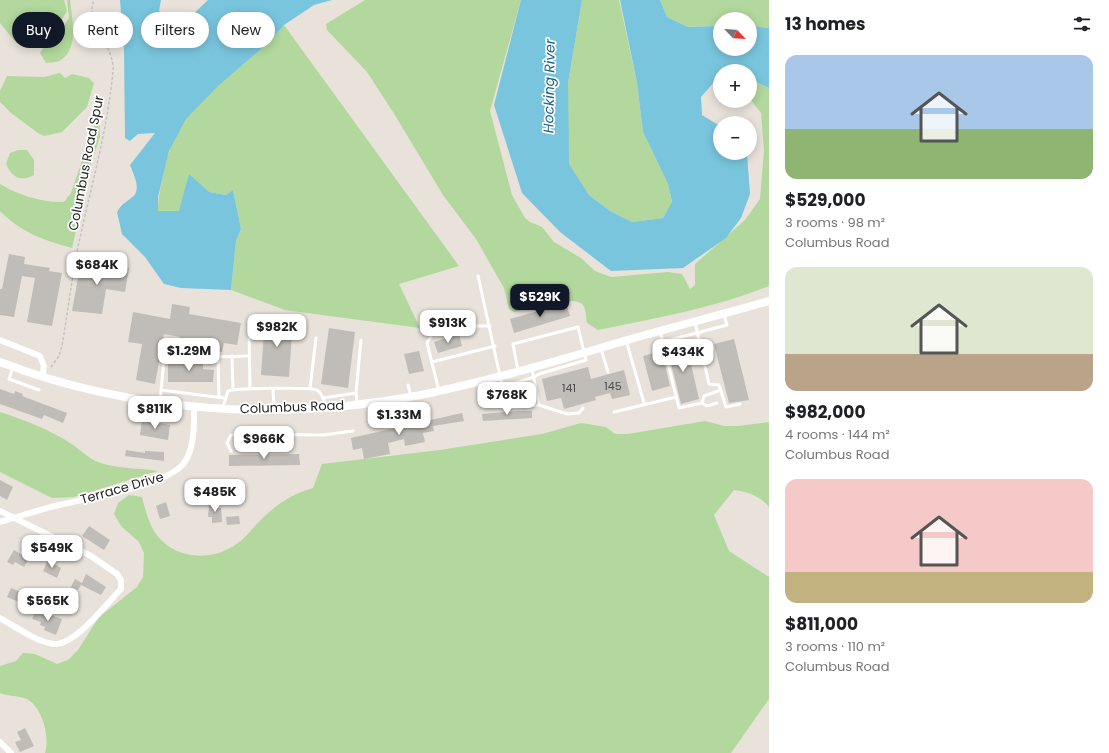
<!DOCTYPE html>
<meta charset="utf-8">
<style>
body{margin:0;font-family:Poppins,sans-serif;background:#f2f2f2;color:#202124;height:100vh;display:flex;flex-direction:column;font-size:15px;white-space:nowrap}
*{box-sizing:border-box;margin:0}
p{font-size:13px;color:#757577}
.icon{flex:none;width:22px;height:22px;fill:none;stroke:currentColor;stroke-width:2;stroke-linecap:round;stroke-linejoin:round}
.map{position:relative;flex:1;overflow:hidden}
.panel{display:flex;flex-direction:column;background:#fff;width:340px}
.panel>*{flex:none}
.top-card{position:absolute;left:12px;top:12px;width:380px;height:36px;display:flex;gap:8px}
.needle{width:26px;rotate:115deg}
.tools{position:absolute;left:713px;top:12px;display:grid;gap:8px}
.tools a{display:grid;place-items:center;width:44px;height:44px;border-radius:50%;background:#fff;box-shadow:0 2px 10px #0003;font-size:20px}
.price{position:absolute;translate:-50% -34px;padding:0 9px;border-radius:8px;background:#fff;color:#222;font-size:13px;line-height:26px;filter:drop-shadow(0 1px 2px #0008)}
.price::after{content:'';position:absolute;left:50%;top:24px;width:12px;height:9px;margin-left:-6px;background:inherit;clip-path:polygon(0 0,100% 0,50% 100%)}
.price.on{background:#111827;color:#fff}
ul{padding:0;list-style:none}
li{display:grid;align-content:center;gap:8px;height:212px;padding:0 16px}
li span{display:grid;place-items:center;height:124px;border-radius:12px;color:#555}
li>.icon{margin-inline-start:auto}
span .icon{width:72px;height:72px;fill:#fffc;stroke-width:1}
li b{font-size:17px}
h2{display:flex;justify-content:space-between;align-items:center;height:48px;padding:0 16px;font-size:17px}
.chip{padding:0 14px;border-radius:18px;background:#fff;box-shadow:0 2px 10px #0003;font-size:14px;line-height:36px}
.chip.on{background:#111827;color:#fff}
main{display:flex;flex:1;min-height:0}
.map>svg:first-child{display:block}
</style>
<main>
<div class="map">
<svg width="769" height="753" viewBox="0 0 769 753">
<rect width="100%" height="100%" fill="#e8e2da"/>
<g fill="#b2d89d">
<path d="M0 0H64L67 11 54 33 63 27 69 18 67 0H70C72 19 80 50 59 61 55 63 50 62 46 63L40 53 49 38 35 43 17 44 0 23Z"/>
<path d="M365 0H521L490 111 512 195 525 218 530 222 542 227 554 242 581 258 595 271 611 277 668 272 682 274 690 289 695 285V264L745 220 760 199 764 150 761 113 750 99V79L769 88V286C714 308 656 318 598 330L587 323C586 318 586 309 583 305 575 294 526 309 514 312L509 309 504 288 476 239 443 195 393 112 367 72 327 30 326 24Z"/>
<path d="M582 0H619L637 83 643 132 668 184 672 203 663 218 632 222 610 211 589 195 568 164V83Z"/>
<path d="M660 0H769V28L750 26V19H720V26L688 27 667 17Z"/>
<path d="M284 25 459 266 399 284 420 328 285 310 231 290 236 241 241 229 233 190 226 195 209 192 179 211H158C158 197 161 185 164 172 168 153 174 134 186 118 213 82 255 60 284 25Z"/>
<path d="M60 73 65 78 72 74 89 78 94 83 87 107 62 132 44 136 38 133 11 113 0 102V91L7 76 44 77Z"/>
<path d="M99 118 100 137 91 164 72 248C43 240 22 233 0 211V184C18 195 43 203 64 202L71 193 94 126Z"/>
<path d="M18 150H27L34 160V175C21 182 12 178 6 164L10 153Z"/>
<path d="M0 412C25 420 51 430 73 445 83 452 91 461 104 464 121 469 140 468 158 471L74 497 52 498 0 472Z"/>
<path d="M705 421 724 426H738L769 422V507C760 496 748 492 734 490L714 515 729 551 769 577V699L731 753H45C50 738 43 711 30 701 23 695 9 697 0 693V666L16 661 23 653 35 654 57 664 68 660 78 650 99 617 137 587 143 577 144 553 139 542 121 526 114 514 118 503 129 495 142 497C145 509 148 521 154 531 170 557 205 562 230 548 240 543 248 534 255 526 272 508 288 495 313 488L322 464 440 450 542 434 581 423 606 427 615 434H628Z"/>
</g>
<g fill="#79c5de">
<path d="M120 0H161L159 11 174 24 187 20 208 0H332L314 5 284 25 269 42 218 86 186 119 169 151 158 197V211H179L189 174 209 192 226 195 233 190 241 229 236 241 231 290 181 288 164 284 145 257 122 234 117 212C121 205 123 204 130 199 143 191 134 176 130 165L155 133 138 134 130 141 125 138 124 50Z"/>
<path d="M521 0H582L568 83 569 164 589 195 610 211 632 222 663 218 672 202 668 184 643 132 637 83 620 0H660L667 17 688 27 720 26V49H750V26L769 28V88L750 79V71H720V81H715L701 97 702 115 720 126V153H747L750 194 741 218 726 238 683 268 611 271 560 232 522 193 494 105Z"/>
</g>
<g fill="#c0bcb7">
<path d="M9 254 25 257 24 264 50 268 49 271 62 273 52 326 27 322 35 278 22 276 14 317 0 315V289H2Z"/>
<path d="M81 261 129 268 125 292 106 289 102 314 72 311Z"/>
<path d="M566 303 570 316 514 333 510 319Z"/>
<path d="M172 304 190 307 189 314 241 323 237 345 224 343 222 352 179 343 180 337 164 334 155 384 136 380 142 344 128 342 133 312 170 319Z"/>
<path d="M265 318 293 320 289 377 261 375Z"/>
<path d="M329 328 355 332 348 388 321 384Z"/>
<path d="M459 334 462 346 438 353 434 342Z"/>
<path d="M734 339 749 400 729 403 714 344Z"/>
<path d="M686 342 699 399 681 404 667 347Z"/>
<path d="M419 351 424 371 409 374 404 354Z"/>
<path d="M662 351 670 386 652 391 643 356Z"/>
<path d="M203 359V369L214 370 213 382H168V362Z"/>
<path d="M588 367 591 379 624 370 630 395 612 399 610 393 595 397 596 400 564 409 561 398 547 401 542 379Z"/>
<path d="M526 386 529 399 518 402 514 389Z"/>
<path d="M0 389 14 394 15 391 23 394 22 396 67 413 63 423 44 415 42 419 0 404Z"/>
<path d="M518 411H532V418L483 421 482 414Z"/>
<path d="M462 413 464 421 433 426 434 431 423 433 425 442 405 446 404 439 388 443 390 454 364 459 362 448 353 450 351 438Z"/>
<path d="M142 420 170 425 168 440 140 435Z"/>
<path d="M126 450 145 453V451L164 452V461L125 456Z"/>
<path d="M299 454 300 465 229 466V455Z"/>
<path d="M0 480 13 487 7 500 0 496Z"/>
<path d="M166 502 170 516 160 519 156 506Z"/>
<path d="M218 503V508H221L222 522 212 523V517H208L209 504Z"/>
<path d="M239 516 240 524 227 525 226 517Z"/>
<path d="M89 526 110 540 104 550 82 536Z"/>
<path d="M14 550 29 559 24 567 15 562 13 565 7 562Z"/>
<path d="M48 560 61 568 57 578 43 571Z"/>
<path d="M86 574 106 587 101 595 81 585 78 590 71 587 75 579 82 583Z"/>
<path d="M11 588 28 595 24 604 7 597Z"/>
<path d="M36 610 62 619 56 635 44 630 45 627 40 625 41 622 32 619Z"/>
<path d="M25 728 34 746 20 752 15 742 21 740 17 732Z"/>
</g>
<g fill="none" stroke-linecap="round" stroke-linejoin="round">
<path stroke="#c3c3c3" stroke-width="1.5" stroke-dasharray="3 2" stroke-linecap="butt" d="M51 367 59 356 62 346C67 316 71 286 76 256 89 194 107 134 113 71 115 45 84 24 94 0"/>
<g stroke="#fff" stroke-width="3">
<path d="M478 276 507 408 539 405"/>
<path d="M695 322 709 384 719 385 726 407 740 404"/>
<path d="M249 330 250 389"/>
<path d="M660 331 679 408 702 403 707 406 717 403"/>
<path d="M626 340 644 403"/>
<path d="M662 342 727 325 724 315"/>
<path d="M601 349 608 372"/>
<path d="M193 351 212 357 250 356"/>
<path d="M232 356 233 390"/>
<path d="M218 357 219 397"/>
<path d="M432 362 495 346"/>
<path d="M13 367 9 379 39 390"/>
<path d="M532 369 539 405 567 414 579 413 583 408"/>
<path d="M408 385 411 396"/>
<path d="M310 388 316 338"/>
<path d="M273 389 274 409"/>
<path d="M161 390 224 398"/>
<path d="M439 391 427 343 433 333 453 326H490"/>
<path d="M484 393 534 377 539 374 586 360 578 327 513 344 518 371"/>
<path d="M323 398 356 393"/>
<path d="M160 402 164 359 175 346"/>
<path d="M702 403 704 396 721 390"/>
<path d="M357 404 356 393 361 340"/>
<path d="M223 407 228 391C236 388 312 387 317 390 322 393 324 400 326 406"/>
<path d="M614 412 676 397"/>
<path d="M231 451 227 443 231 435 242 434 323 435 353 431"/>
</g>
<g stroke="#fff" stroke-width="6">
<path d="M0 340 40 356 44 366 42 377"/>
<path d="M0 511 91 556 117 574 121 580V589C107 603 75 646 53 644 35 641 16 627 0 618"/>
<path d="M0 522C20 516 39 510 59 505 88 498 167 486 184 463 195 448 194 424 194 407"/>
<path d="M0 742 11 753"/>
</g>
<path stroke="#fff" stroke-width="8" d="M0 362C133 413 282 422 421 395 489 381 557 361 624 341 672 327 721 315 769 301"/>
</g>
<g text-anchor="middle" dominant-baseline="central" stroke-width="3.5" stroke-linejoin="round" paint-order="stroke">
<g font-size="11" fill="#4d4c4b">
<text x="613" y="386">145</text>
<text x="569" y="388">141</text>
</g>
<g font-size="13" fill="#272727" stroke="#fff">
<text transform="translate(86 163) rotate(-79)">Columbus Road Spur</text>
<text transform="translate(292 407) rotate(-2)">Columbus Road</text>
<text transform="translate(122 488) rotate(-16)">Terrace Drive</text>
</g>
<g font-size="14" font-style="italic" fill="#1d6385" stroke="#fff">
<text transform="translate(549 86) rotate(-89)">Hocking River</text>
</g>
</g>
</svg>
<div class="tools">
<a><svg class="needle" viewBox="-14 -14 28 28"><path d="M0-13l5 13h-10z" fill="#e53935"/><path d="M0 13l5-13h-10z" fill="#757577"/></svg></a>
<a>+</a>
<a>−</a>
</div>
<b class="price" style="left:97px;top:286px">$684K</b>
<b class="price on" style="left:540px;top:318px">$529K</b>
<b class="price" style="left:448px;top:344px">$913K</b>
<b class="price" style="left:277px;top:348px">$982K</b>
<b class="price" style="left:189px;top:372px">$1.29M</b>
<b class="price" style="left:683px;top:373px">$434K</b>
<b class="price" style="left:507px;top:416px">$768K</b>
<b class="price" style="left:155px;top:430px">$811K</b>
<b class="price" style="left:399px;top:436px">$1.33M</b>
<b class="price" style="left:264px;top:460px">$966K</b>
<b class="price" style="left:215px;top:513px">$485K</b>
<b class="price" style="left:52px;top:569px">$549K</b>
<b class="price" style="left:48px;top:622px">$565K</b>
<div class="top-card">
<a class="chip on">Buy</a>
<a class="chip">Rent</a>
<a class="chip">Filters</a>
<a class="chip">New</a>
</div>
</div>
<section class="panel">
<h2>13 homes<svg class="icon" aria-label="filters" viewBox="0 0 24 24"><path d="M4 7h16M4 17h16"/><circle cx="9" cy="7" r="2"/><circle cx="15" cy="17" r="2"/></svg></h2>
<ul>
<li><span style="background:linear-gradient(#a9c7e8 60%,#8fb573 0)"><svg class="icon" aria-label="home" viewBox="0 0 24 24"><path d="M3 11l9-7 9 7M6 9v11h12V9"/></svg></span><div><b>$529,000</b><p>3 rooms · 98 m²</p><p>Columbus Road</p></div></li>
<li><span style="background:linear-gradient(#dfe7d0 70%,#b9a48a 0)"><svg class="icon" aria-label="home" viewBox="0 0 24 24"><path d="M3 11l9-7 9 7M6 9v11h12V9"/></svg></span><div><b>$982,000</b><p>4 rooms · 144 m²</p><p>Columbus Road</p></div></li>
<li><span style="background:linear-gradient(#f6c9c9 75%,#c2b280 0)"><svg class="icon" aria-label="home" viewBox="0 0 24 24"><path d="M3 11l9-7 9 7M6 9v11h12V9"/></svg></span><div><b>$811,000</b><p>3 rooms · 110 m²</p><p>Columbus Road</p></div></li>
</ul>
</section>
</main>
